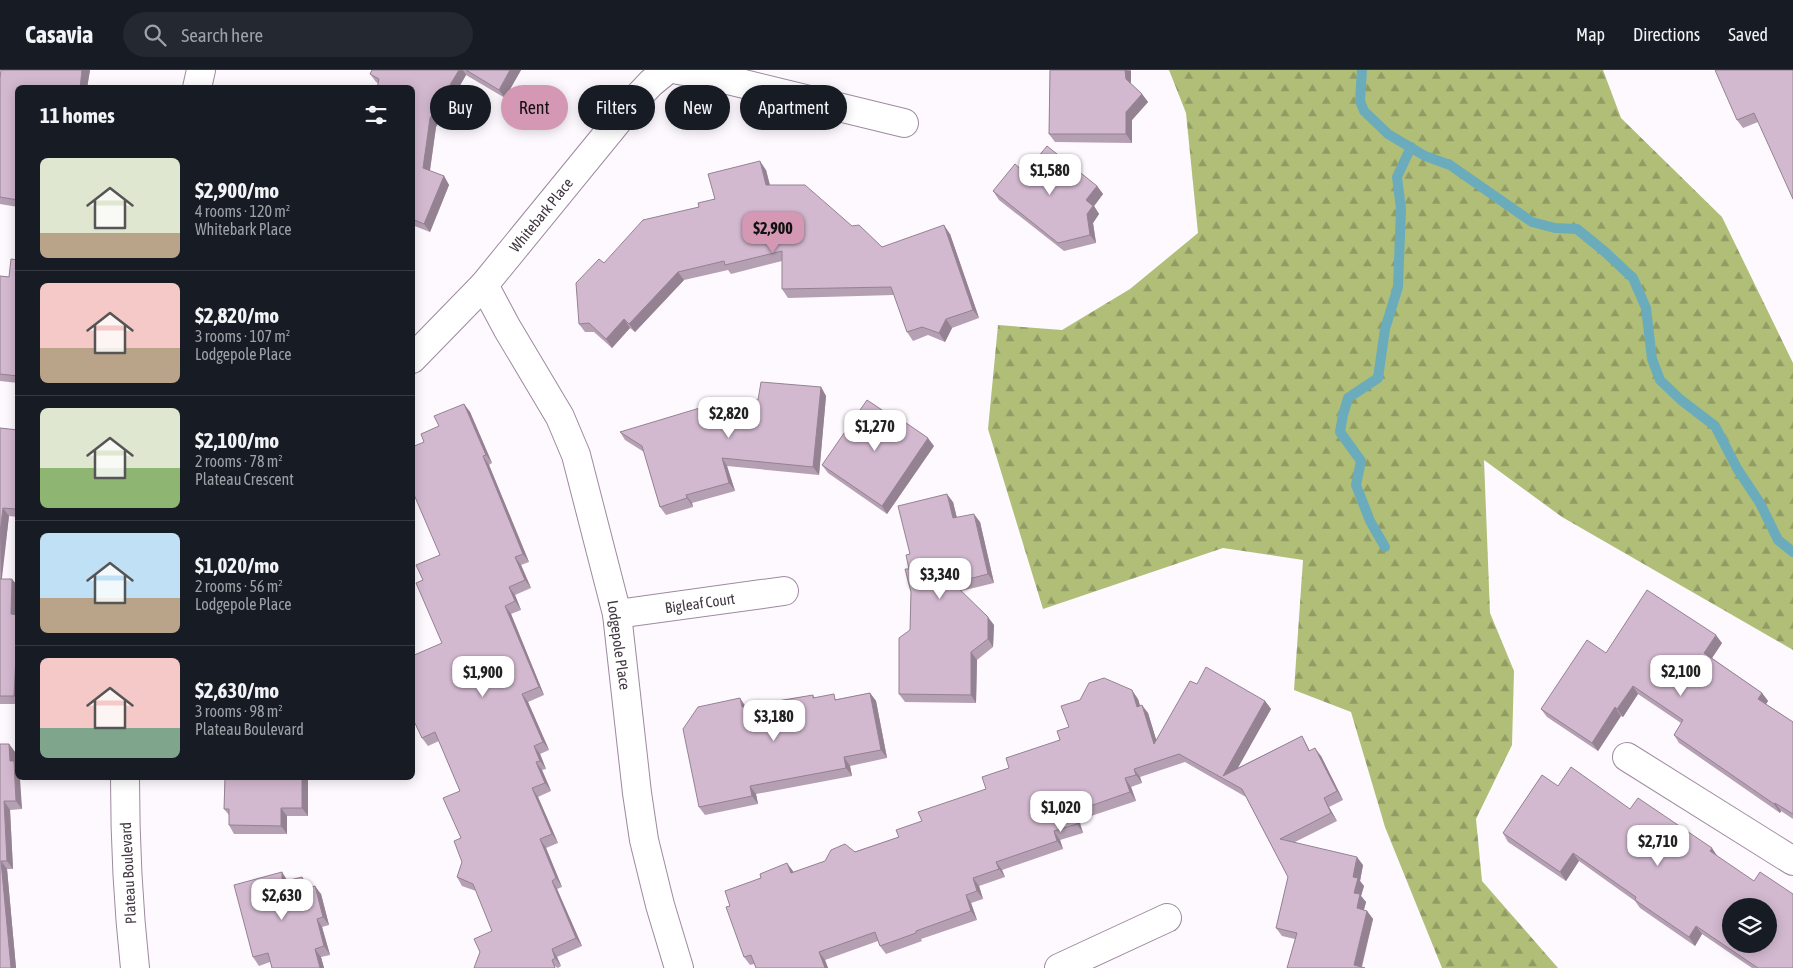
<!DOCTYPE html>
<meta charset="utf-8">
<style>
body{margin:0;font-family:"Asap Condensed",sans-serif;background:#242831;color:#f1f3f6;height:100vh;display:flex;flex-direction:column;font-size:19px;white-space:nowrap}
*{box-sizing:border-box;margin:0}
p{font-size:16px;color:#9ea1a6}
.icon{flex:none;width:28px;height:28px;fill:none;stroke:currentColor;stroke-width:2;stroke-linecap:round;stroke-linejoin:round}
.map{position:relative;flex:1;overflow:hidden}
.details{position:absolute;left:15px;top:15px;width:400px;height:695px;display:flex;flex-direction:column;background:#171b24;border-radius:8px;box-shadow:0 2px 12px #0003}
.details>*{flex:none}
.top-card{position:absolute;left:430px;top:15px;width:475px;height:45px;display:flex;gap:10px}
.tools{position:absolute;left:1722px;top:828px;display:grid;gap:10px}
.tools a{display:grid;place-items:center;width:55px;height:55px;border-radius:50%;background:#171b24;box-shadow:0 2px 12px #0003;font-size:25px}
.price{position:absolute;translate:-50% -42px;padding:0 11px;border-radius:10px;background:#fff;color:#222;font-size:16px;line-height:32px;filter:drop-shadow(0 1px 2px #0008)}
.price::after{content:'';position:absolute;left:50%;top:30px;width:15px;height:11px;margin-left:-8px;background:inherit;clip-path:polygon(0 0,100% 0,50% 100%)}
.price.on{background:#d497b4;color:#111}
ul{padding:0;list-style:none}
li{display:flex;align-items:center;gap:15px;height:125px;padding:0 25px}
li+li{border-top:1px solid #363941}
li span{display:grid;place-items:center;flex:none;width:140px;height:100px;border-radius:8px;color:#555}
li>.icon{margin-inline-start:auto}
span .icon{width:60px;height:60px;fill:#fffc;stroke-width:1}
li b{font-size:21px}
h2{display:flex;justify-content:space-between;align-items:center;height:60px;padding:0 25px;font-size:21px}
.chip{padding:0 18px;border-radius:22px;background:#171b24;box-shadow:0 2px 12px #0003;font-size:18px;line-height:45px}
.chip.on{background:#d497b4;color:#111}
header{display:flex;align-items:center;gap:30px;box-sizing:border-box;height:70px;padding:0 25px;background:#171b24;border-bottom:1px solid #363941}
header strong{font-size:24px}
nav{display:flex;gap:28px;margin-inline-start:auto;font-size:18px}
.search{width:350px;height:45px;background:#242831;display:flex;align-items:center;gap:12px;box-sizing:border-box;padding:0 18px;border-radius:28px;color:#9ea1a6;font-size:19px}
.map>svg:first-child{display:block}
</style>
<header>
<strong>Casavia</strong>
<div class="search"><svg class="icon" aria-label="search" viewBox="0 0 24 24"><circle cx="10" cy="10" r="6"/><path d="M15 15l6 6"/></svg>Search here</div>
<nav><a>Map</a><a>Directions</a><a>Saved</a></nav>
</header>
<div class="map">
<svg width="1793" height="898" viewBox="0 0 1793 898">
<defs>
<pattern id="forest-firs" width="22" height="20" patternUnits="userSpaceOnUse" patternTransform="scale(1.25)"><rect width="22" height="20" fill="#b0be78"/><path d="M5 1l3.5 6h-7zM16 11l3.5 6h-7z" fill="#919b64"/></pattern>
</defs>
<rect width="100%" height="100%" fill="#fef9fe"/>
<path fill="url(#forest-firs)" d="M1169 0H1603L1621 48 1722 147 1793 293V580L1562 447 1484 390 1490 543 1514 601 1512 675 1476 749 1482 811 1558 898H1442L1385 757 1351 642 1294 620 1303 490 1223 478 1043 539 988 359 998 255 1062 260 1130 219 1198 163 1186 43Z"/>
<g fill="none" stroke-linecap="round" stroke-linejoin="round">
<g stroke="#6bacbc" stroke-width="10">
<path d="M1362 0 1360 31 1364 41 1388 64 1425 86 1450 95 1532 152 1555 158 1577 159 1604 181 1633 208 1646 238 1652 289 1660 310 1681 330 1715 356 1738 400 1760 433 1778 470 1793 482"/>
<path d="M1385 477 1370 451 1356 415 1361 391 1340 362 1343 345 1348 328 1378 308 1385 259 1398 217 1401 139 1397 107 1411 77"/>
</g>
<defs>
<g id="minor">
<path d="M678 0 707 5 904 53"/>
<path d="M197 18 201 0"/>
<path d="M484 215 507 258 560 347 576 385 617 544 637 723 644 770 660 835 679 898"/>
<path d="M412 289 484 215 635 30 651 13 667 0"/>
<path d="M617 544 784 521"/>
<path d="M1627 687 1793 791"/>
<path d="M125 708C125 771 128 834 135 898"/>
<path d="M1059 898 1167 848"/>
</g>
</defs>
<use href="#minor" stroke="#9e89a1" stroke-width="30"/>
<use href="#minor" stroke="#fff" stroke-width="28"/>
</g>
<g fill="#b59fb3">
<path d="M1 0H90L87 18H18V137L0 134V8Z"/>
<path d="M372 0H521L505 28 466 5 436 57 430 101 444 106 449 115 430 162 412 155V18L378 13 376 12 370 4Z"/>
<path d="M1050 0H1131V14L1142 24 1148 32 1132 50V73L1055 72 1049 64Z"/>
<path d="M1793 0 1758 52 1743 58 1737 50Z"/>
<path d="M766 100 770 115 852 156 882 177 950 164 979 248 952 258 945 272 928 265 913 271 907 262 894 225 788 228 782 219V191L731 204 728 200 684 210 635 262 630 258 612 278 594 262H585L579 254 604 193 699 137Z"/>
<path d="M1025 103 1097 116 1103 124 1094 136 1099 144 1093 153 1096 173 1064 181 999 130 993 121Z"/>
<path d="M18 190V313L0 311V206L9 207Z"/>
<path d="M821 317 826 326 819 405 727 396 735 421 692 433 693 437 666 445 660 437 644 382 625 370 620 362 758 330Z"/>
<path d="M464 334 470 342 492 393 489 395 529 492 521 495 531 518 515 525 521 540 511 544 544 625 528 632 549 680 540 684 546 699 542 700 551 721 538 727 558 773 546 778 562 817 557 819 582 876 557 887 561 896 558 898 492 861 476 821 462 816 457 807 462 792 461 768 460 721 439 671 428 676 422 668 442 573 423 510 440 485 424 372 439 356Z"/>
<path d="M0 358 18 360V447L9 446 1 509 18 545V634H0Z"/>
<path d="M934 376 887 444 828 403 822 395Z"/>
<path d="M953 432 957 448 980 452 994 513 961 521 994 555 993 577 977 590 976 633 905 632 899 624 910 560 911 522 909 499 910 484Z"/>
<path d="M1722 573 1712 588 1762 623 1768 631 1766 634 1793 652V749L1781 741 1780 743 1679 673 1674 665 1681 653 1638 624 1623 647 1621 646 1598 681 1547 647 1541 639 1606 583Z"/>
<path d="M1197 614 1265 631 1271 639 1237 698 1302 666 1307 675 1310 681 1321 686 1343 730 1329 737 1337 751 1295 772 1363 795 1360 811 1364 816 1361 826 1366 832 1364 840 1367 841 1373 849 1362 897 1287 898 1295 869 1282 866 1276 858 1288 807 1246 727 1185 692 1140 707 1142 713 1131 717 1136 731 1079 750 1083 763 1060 770 1063 779 1002 800 1005 807 979 816 983 829 971 833 977 850 921 869 922 871 886 884 880 876 878 871 825 890 828 898H756L754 894 750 895 744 887 730 836 761 808 793 801V802L899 767 922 751 986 719 1009 698 1060 670 1069 657 1138 629 1140 636 1148 643 1156 670Z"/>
<path d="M870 623 876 631 887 688 850 696 852 706 756 724 758 734 705 745 699 737 746 637 813 625 815 628 838 629Z"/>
<path d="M0 674H9L15 682 16 693 18 695V708L22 739 10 740 13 799H7L16 898H0Z"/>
<path d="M1542 705 1793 898H1752L1702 864 1695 876 1640 838 1635 831 1579 791 1566 811 1508 772 1503 763Z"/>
<path d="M225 708H308V746H287V764H234L229 755V745L224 739Z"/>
<path d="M282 802 287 811 302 807 308 815V818L321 824 329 855 322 857 330 885 321 887 324 898H272L270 892 259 896 253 887Z"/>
</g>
<g fill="#948292">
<path d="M82 0H90L87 18H80Z"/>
<path d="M459 0H463L466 5 436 57 429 106 423 98 430 48Z"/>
<path d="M510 0H521L505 28 499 20Z"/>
<path d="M1125 0 1131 1V17L1126 9Z"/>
<path d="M1142 24 1148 32 1132 50V73L1126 64V42Z"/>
<path d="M760 91 766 100 772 124 766 115Z"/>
<path d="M444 106 449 115 430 162 424 154Z"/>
<path d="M1097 116 1103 124 1094 136 1099 144 1093 153 1096 173 1090 165 1087 144 1086 130Z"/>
<path d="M944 155 950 164 979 248 973 240Z"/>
<path d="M678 202 684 210 635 262 629 254Z"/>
<path d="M624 249 630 258 612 278 606 269Z"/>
<path d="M946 249 952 258 945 272 939 263Z"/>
<path d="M821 317 826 326 819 405 813 397Z"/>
<path d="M464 334 470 342 492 393 486 385Z"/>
<path d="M928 368 934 376 887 444 882 436Z"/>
<path d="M483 386 489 395 529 492 523 484Z"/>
<path d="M722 388 727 396 735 421 729 413Z"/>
<path d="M947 424 953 432 959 457 953 448Z"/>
<path d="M686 425 692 433 693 437 687 428Z"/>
<path d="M3 438 9 446 1 517 0 463Z"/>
<path d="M974 444 980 452 994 513 988 504Z"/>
<path d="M515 487 521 495 531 518 525 510Z"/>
<path d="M12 509 18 516 17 553 11 544Z"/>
<path d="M509 517 515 525 521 540 515 531Z"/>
<path d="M505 536 511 544 544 625 539 617Z"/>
<path d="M988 547 994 555 993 577 988 569Z"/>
<path d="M18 555V631L14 626Z"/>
<path d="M1716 565 1722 573 1710 591 1704 583Z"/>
<path d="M971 582 977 590 976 633 971 625Z"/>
<path d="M1633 616 1638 624 1623 647 1617 639Z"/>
<path d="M1132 620 1138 629 1143 645 1137 637Z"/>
<path d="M870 623 876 631 887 688 881 680Z"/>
<path d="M1762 623 1768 631 1764 637 1758 629Z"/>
<path d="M522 624 528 632 549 680 543 672Z"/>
<path d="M740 628 746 637H742Z"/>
<path d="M1265 631 1271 639 1230 712 1223 706Z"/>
<path d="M1142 635 1148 643 1160 682 1154 674Z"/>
<path d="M1615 637 1621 646 1598 681 1592 673Z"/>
<path d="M9 674 15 682 16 693 18 695V708H20L22 739 16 731 10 691Z"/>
<path d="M534 676 540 684 546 699 540 691Z"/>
<path d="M1315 678 1321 686 1343 730 1337 721Z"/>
<path d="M844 687 850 696 852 706 846 698Z"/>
<path d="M536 692 542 700 551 721 545 713Z"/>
<path d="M1134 699 1140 707 1142 713 1136 705Z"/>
<path d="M302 708H308V746L302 738Z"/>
<path d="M1125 708 1131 717 1136 731 1130 722Z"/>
<path d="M750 716 756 724 758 734 752 726Z"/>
<path d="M532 718 538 727 558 773 552 764Z"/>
<path d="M1324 728 1329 737 1337 751 1331 743Z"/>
<path d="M4 731 10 740 13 799 7 791Z"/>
<path d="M1775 733 1781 741 1780 743 1774 734Z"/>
<path d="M281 738 287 746V764L281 756Z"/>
<path d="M1073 742 1079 750 1083 763 1077 754Z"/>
<path d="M1054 761 1060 770 1063 779 1057 771Z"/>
<path d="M540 769 546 778 562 817 556 808Z"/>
<path d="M1712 778 1718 787 1710 781Z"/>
<path d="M1573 783 1579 791 1566 811 1560 802Z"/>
<path d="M1357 787 1363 795 1360 811 1364 816 1361 826 1366 832 1362 846 1357 838 1353 807Z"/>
<path d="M1 791 7 799 16 898H11Z"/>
<path d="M996 792 1002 800 1005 807 999 799Z"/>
<path d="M787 793 793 801 797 811 791 803Z"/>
<path d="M282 802 287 810V821L282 812Z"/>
<path d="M302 807 308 815 311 827 305 819Z"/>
<path d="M973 808 979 816 983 829 977 821Z"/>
<path d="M552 811 557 819 582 876 576 868Z"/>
<path d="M315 816 321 824 329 855 323 847Z"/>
<path d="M966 825 971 833 977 850 971 841Z"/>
<path d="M1367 841 1373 849 1361 898 1354 895Z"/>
<path d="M317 849 322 857 330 885 324 876Z"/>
<path d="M1696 856 1702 864 1695 876 1689 867Z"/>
<path d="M315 879 321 887 324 898H320Z"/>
<path d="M552 879 557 887 561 896 555 888Z"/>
<path d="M819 882 825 890 828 898H825Z"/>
</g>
<g fill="#d3b9d0" stroke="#948292" fill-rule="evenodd">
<path d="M1 0H82L80 18H18V130L0 127V8Z"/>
<path d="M372 0H459L430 48 423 98 444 106 424 154 412 149V18H377L379 9 370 4Z"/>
<path d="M466 0H510L499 20Z"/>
<path d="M1050 0H1125L1126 9 1142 24 1126 42V64H1049Z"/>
<path d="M1715 0H1793V129L1754 43 1737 50Z"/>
<path d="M1047 76 1097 116 1086 130 1093 136 1087 144 1090 165 1058 173 993 121 1015 94 1025 103Z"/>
<path d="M760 91 766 115H805L852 156 859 155 882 177 944 155 973 240 946 249 939 263 922 257 907 262 891 217 782 219V181L725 195 724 191 678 202 629 254 624 249 606 269 589 253 579 254 576 213 599 189 604 193 643 150 699 137 698 133 715 129 708 104Z"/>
<path d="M11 189 18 190V306L0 304V206L9 207Z"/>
<path d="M761 312 821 317 813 397 722 388 729 413 686 425 687 428 660 437 642 376 620 362 733 328 758 330Z"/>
<path d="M867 330 891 346 893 344 928 368 882 436 822 395Z"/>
<path d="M464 334 486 385 483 386 523 484 515 487 525 510 509 517 515 531 505 536 539 617 522 624 543 672 534 676 540 691 536 692 545 713 532 718 552 764 540 769 556 808 552 811 576 868 552 879 555 888 552 890 555 898H474L480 882 474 869 492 861 473 814 457 807 462 792 454 771 461 768 443 728 460 721 435 662 422 668 412 647V586L442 573 416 513 423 510 416 495 440 485 412 420V377L424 372 421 364 439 356 434 346Z"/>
<path d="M0 358 18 360V425L16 439 3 438 0 463Z"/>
<path d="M947 424 953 448 974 444 988 504 953 513 988 547V569L971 582V625L899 624V568L910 560 911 522 905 499H909L906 485 910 484 898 436Z"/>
<path d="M0 509H12L11 544 18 545 14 626H0Z"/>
<path d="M1647 520 1716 565 1704 583 1762 623 1758 629 1793 652V744L1775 733 1774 734 1674 665 1683 650 1633 616 1617 639 1615 637 1592 673 1541 639 1587 570 1606 583Z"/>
<path d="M1206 597 1265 631 1223 706 1302 666 1309 681 1315 678 1337 721 1324 728 1331 743 1280 769 1357 787 1353 807 1358 808 1354 823 1360 824 1357 838 1367 841 1354 895 1365 898H1287L1297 863 1276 858 1288 807 1242 719 1179 684 1134 699 1136 705 1125 708 1130 722 1073 742 1077 754 1054 761 1057 771 996 792 999 799 973 808 977 821 966 825 971 841 916 861V863L880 876 875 862 819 882 825 898H756L751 885 744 887 726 837 730 836 725 821 761 808 760 804 787 793 791 803 825 791 831 780 845 774 855 782 899 767 896 760 922 751 918 742 986 719 982 707 1009 698 1006 688 1060 670 1057 661 1069 657 1061 636 1080 630 1089 613 1104 608 1132 620 1137 637 1142 635 1154 674 1190 611 1197 614Z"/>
<path d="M870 623 881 680 844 687 846 698 750 716 752 726 699 737 683 659 698 637 740 628 742 637 813 625V628L834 624 835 630Z"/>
<path d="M0 674H9L10 691H14L16 731H4L7 791H1L11 898H0Z"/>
<path d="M1571 697 1630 739 1638 728 1712 778 1710 781 1754 811 1760 802 1793 824V898H1758L1696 856 1689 867 1635 830 1636 827 1573 783 1560 802 1503 763 1542 705 1558 716ZM1731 836H1769V874H1731Z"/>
<path d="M225 708H302V738H281V756L229 755V739H224Z"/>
<path d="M282 802V812L302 807 305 819 315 816 323 847 317 849 324 876 315 879 320 898H272L268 883 253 887 234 815Z"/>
</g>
<g text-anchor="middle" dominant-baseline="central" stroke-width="5" stroke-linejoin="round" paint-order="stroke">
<g font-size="15" fill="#403741" stroke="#fff">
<text transform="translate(541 145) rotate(-51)">Whitebark Place</text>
<text transform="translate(700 533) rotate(-8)">Bigleaf Court</text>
<text transform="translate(619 575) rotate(82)">Lodgepole Place</text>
<text transform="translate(128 803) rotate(-93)">Plateau Boulevard</text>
</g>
</g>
</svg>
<div class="tools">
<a><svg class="icon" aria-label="layers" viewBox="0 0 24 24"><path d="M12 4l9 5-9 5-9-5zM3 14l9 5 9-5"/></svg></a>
</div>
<b class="price" style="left:1050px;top:126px">$1,580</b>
<b class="price on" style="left:773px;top:184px">$2,900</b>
<b class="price" style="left:729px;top:369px">$2,820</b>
<b class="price" style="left:875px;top:382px">$1,270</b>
<b class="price" style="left:940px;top:530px">$3,340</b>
<b class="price" style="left:1681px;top:627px">$2,100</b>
<b class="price" style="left:483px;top:628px">$1,900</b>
<b class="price" style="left:774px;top:672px">$3,180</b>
<b class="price" style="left:1061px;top:763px">$1,020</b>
<b class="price" style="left:1658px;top:797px">$2,710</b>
<b class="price" style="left:282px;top:851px">$2,630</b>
<div class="top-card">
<a class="chip">Buy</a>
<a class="chip on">Rent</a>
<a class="chip">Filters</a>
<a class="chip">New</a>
<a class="chip">Apartment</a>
</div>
<section class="details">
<h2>11 homes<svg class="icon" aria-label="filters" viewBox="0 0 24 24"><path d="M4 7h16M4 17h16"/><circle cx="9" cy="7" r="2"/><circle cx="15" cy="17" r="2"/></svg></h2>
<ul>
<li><span style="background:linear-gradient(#dfe7d0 75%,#b9a48a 0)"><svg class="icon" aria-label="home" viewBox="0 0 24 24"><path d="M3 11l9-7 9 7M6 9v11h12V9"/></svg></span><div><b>$2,900/mo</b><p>4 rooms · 120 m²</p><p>Whitebark Place</p></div></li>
<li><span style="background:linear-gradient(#f6c9c9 65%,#b9a48a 0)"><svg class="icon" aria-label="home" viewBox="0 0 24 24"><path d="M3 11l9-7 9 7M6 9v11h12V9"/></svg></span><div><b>$2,820/mo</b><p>3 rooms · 107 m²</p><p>Lodgepole Place</p></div></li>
<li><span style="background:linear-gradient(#dfe7d0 60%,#8fb573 0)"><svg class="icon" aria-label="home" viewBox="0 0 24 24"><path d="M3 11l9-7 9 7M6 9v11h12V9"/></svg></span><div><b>$2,100/mo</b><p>2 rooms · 78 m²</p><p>Plateau Crescent</p></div></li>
<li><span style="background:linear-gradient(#bfe0f5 65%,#b9a48a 0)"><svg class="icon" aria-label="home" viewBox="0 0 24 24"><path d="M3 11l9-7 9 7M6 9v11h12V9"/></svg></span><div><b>$1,020/mo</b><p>2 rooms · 56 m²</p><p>Lodgepole Place</p></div></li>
<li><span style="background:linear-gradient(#f6c9c9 70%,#7fa58c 0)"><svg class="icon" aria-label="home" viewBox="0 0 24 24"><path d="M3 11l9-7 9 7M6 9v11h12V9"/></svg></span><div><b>$2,630/mo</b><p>3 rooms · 98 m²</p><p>Plateau Boulevard</p></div></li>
</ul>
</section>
</div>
